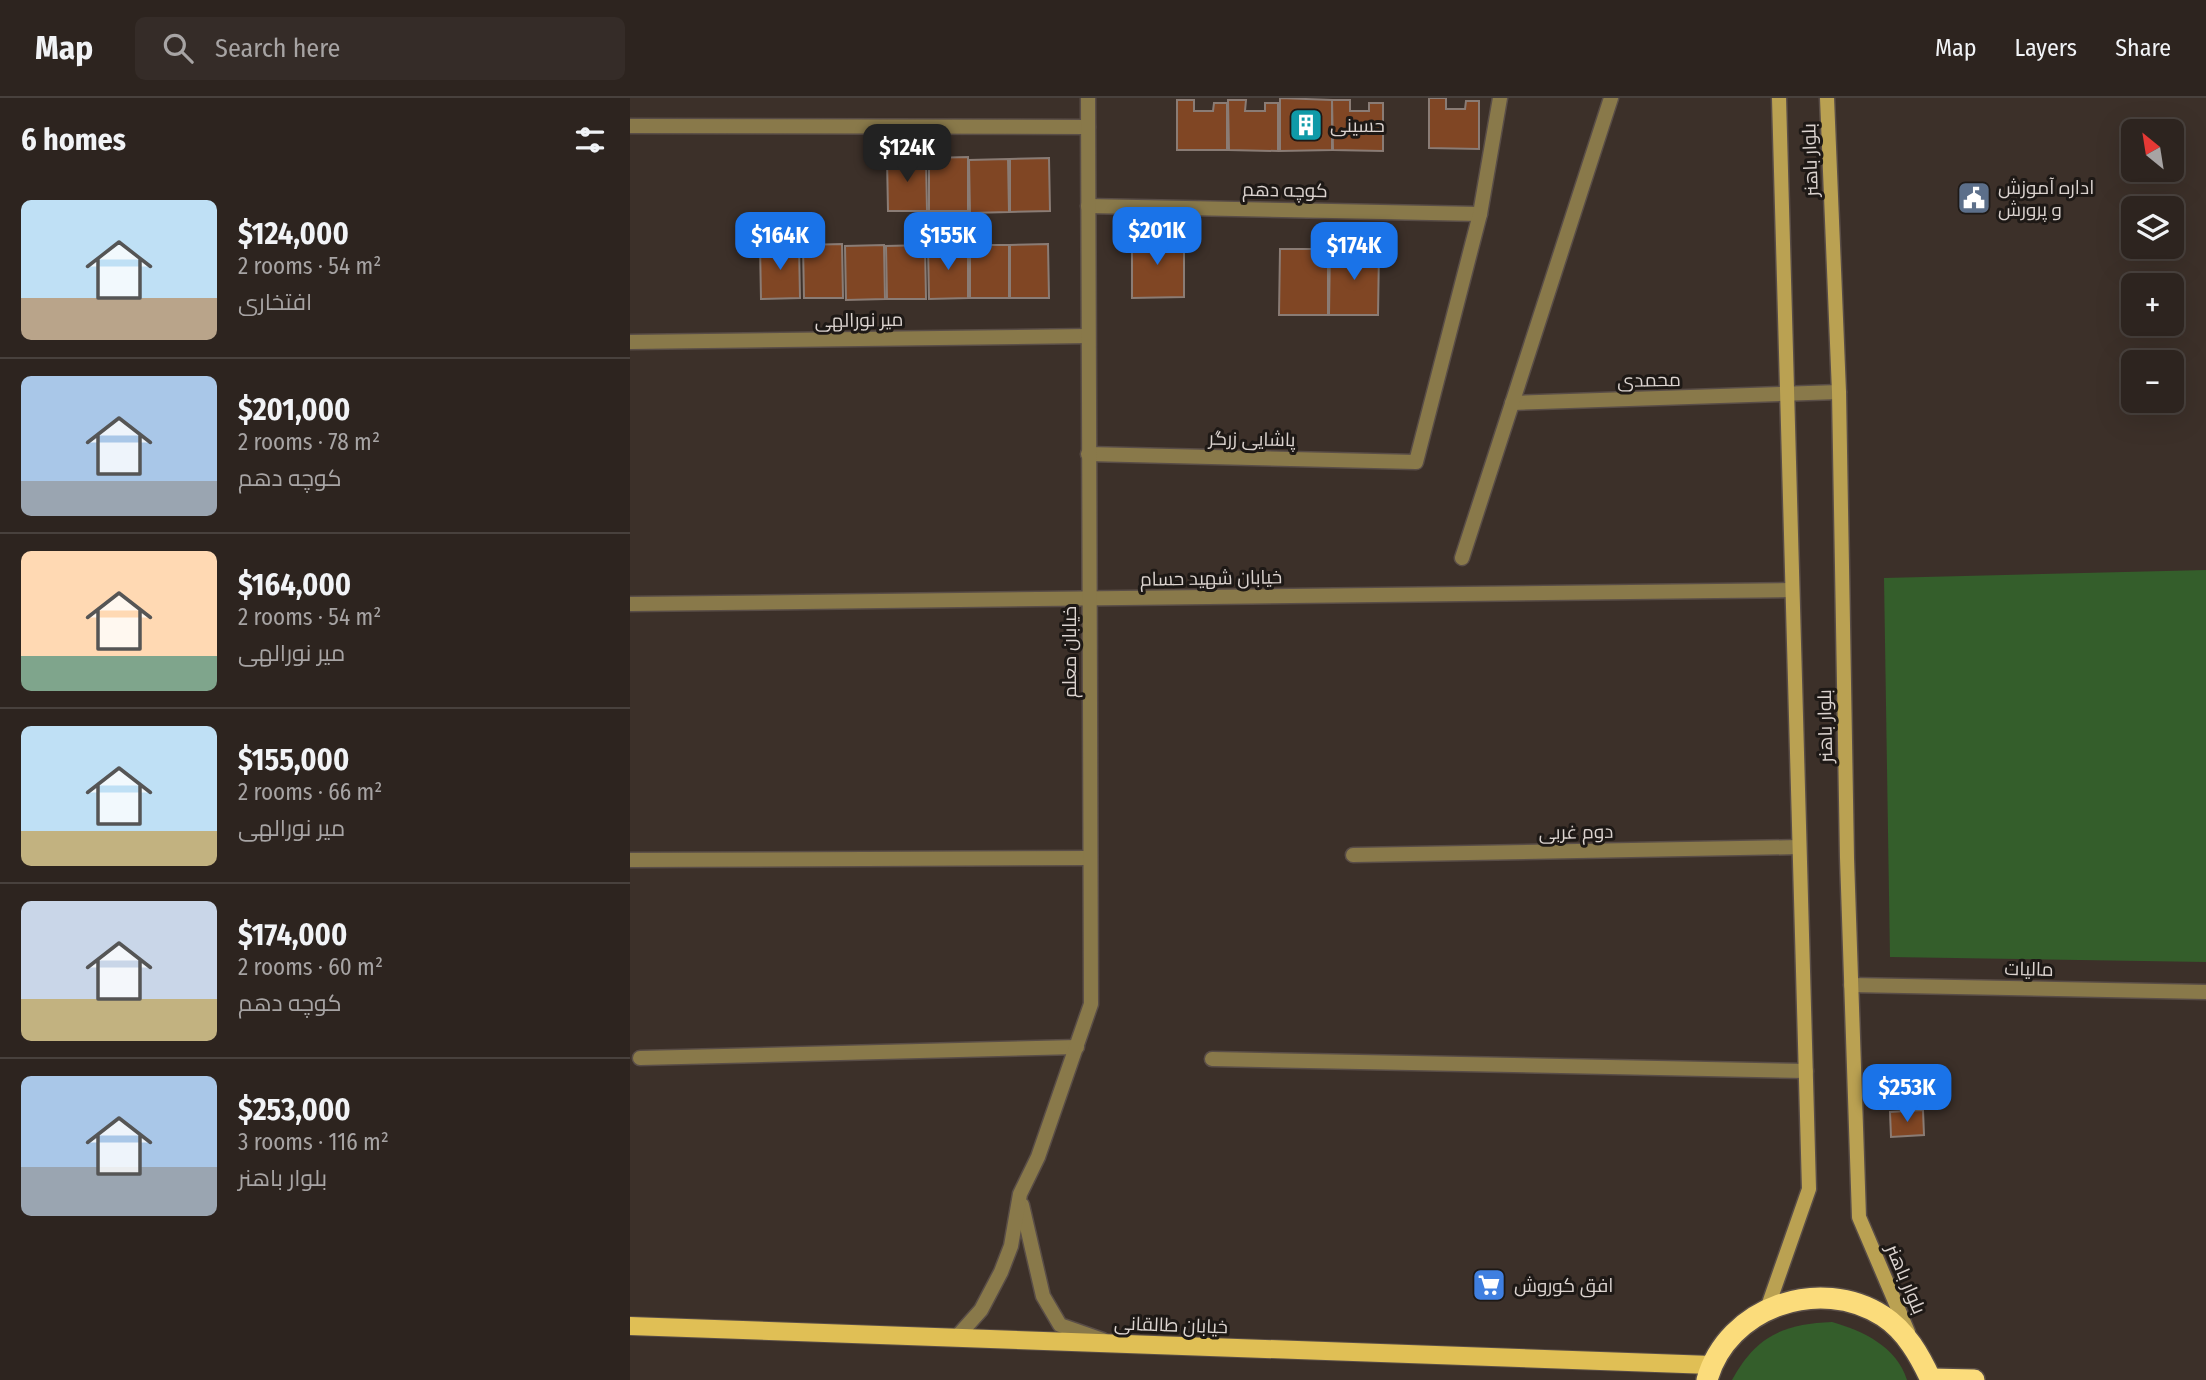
<!DOCTYPE html>
<meta charset="utf-8">
<style>
body{margin:0;font-family:"Fira Sans Condensed",Cairo,sans-serif;background:#352c28;color:#f1f3f6;height:100vh;display:flex;flex-direction:column;font-size:26px;white-space:nowrap}
*{box-sizing:border-box;margin:0}
p{font-size:23px;color:#a7a4a4}
.icon{flex:none;width:38px;height:38px;fill:none;stroke:currentColor;stroke-width:2;stroke-linecap:round;stroke-linejoin:round}
.map{position:relative;flex:1;overflow:hidden}
.side{display:flex;flex-direction:column;background:#2d241f;width:630px}
.side>*{flex:none}
.needle{width:46px;rotate:330deg}
.buttons{position:absolute;left:1491px;top:21px;display:grid;gap:14px}
.buttons a{display:grid;place-items:center;width:63px;height:63px;border-radius:10px;background:#2d241f;box-shadow:0 7px 28px #0002,0 0 0 2px #48413d;font-size:35px}
.price{position:absolute;translate:-50% -60px;padding:0 16px;border-radius:14px;background:#1a73e8;color:#fff;font-size:23px;line-height:46px;filter:drop-shadow(0 2px 4px #0008)}
.price::after{content:'';position:absolute;left:50%;top:42px;width:21px;height:16px;margin-left:-10px;background:inherit;clip-path:polygon(0 0,100% 0,50% 100%)}
.price.active{background:#222;color:#fff}
ul{padding:0;list-style:none}
li{display:flex;align-items:center;gap:21px;height:175px;padding:0 21px}
li+li{border-top:2px solid #48413d}
li span{display:grid;place-items:center;flex:none;width:196px;height:140px;border-radius:10px;color:#555}
li>.icon{margin-inline-start:auto}
span .icon{width:84px;height:84px;fill:#fffc;stroke-width:1}
li b{font-size:30px}
h2{display:flex;justify-content:space-between;align-items:center;height:84px;padding:0 21px;font-size:30px}
header{display:flex;align-items:center;gap:42px;box-sizing:border-box;height:98px;padding:0 35px;background:#2d241f;border-bottom:2px solid #48413d}
header strong{font-size:33px}
nav{display:flex;gap:38px;margin-inline-start:auto;font-size:24px}
.search{width:490px;height:63px;background:#352c28;display:flex;align-items:center;gap:18px;box-sizing:border-box;padding:0 24px;border-radius:10px;color:#a7a4a4;font-size:26px}
main{display:flex;flex:1;min-height:0}
.map>svg:first-child{display:block}
</style>
<header>
<strong>Map</strong>
<div class="search"><svg class="icon" aria-label="search" viewBox="0 0 24 24"><circle cx="10" cy="10" r="6"/><path d="M15 15l6 6"/></svg>Search here</div>
<nav><a>Map</a><a>Layers</a><a>Share</a></nav>
</header>
<main>
<section class="side">
<h2>6 homes<svg class="icon" aria-label="filters" viewBox="0 0 24 24"><path d="M4 7h16M4 17h16"/><circle cx="9" cy="7" r="2"/><circle cx="15" cy="17" r="2"/></svg></h2>
<ul>
<li><span style="background:linear-gradient(#bfe0f5 70%,#b9a48a 0)"><svg class="icon" aria-label="home" viewBox="0 0 24 24"><path d="M3 11l9-7 9 7M6 9v11h12V9"/></svg></span><div><b>$124,000</b><p>2 rooms · 54 m²</p><p>افتخاری</p></div></li>
<li><span style="background:linear-gradient(#a9c7e8 75%,#9aa5b1 0)"><svg class="icon" aria-label="home" viewBox="0 0 24 24"><path d="M3 11l9-7 9 7M6 9v11h12V9"/></svg></span><div><b>$201,000</b><p>2 rooms · 78 m²</p><p>کوچه دهم</p></div></li>
<li><span style="background:linear-gradient(#ffd9b3 75%,#7fa58c 0)"><svg class="icon" aria-label="home" viewBox="0 0 24 24"><path d="M3 11l9-7 9 7M6 9v11h12V9"/></svg></span><div><b>$164,000</b><p>2 rooms · 54 m²</p><p>میر نورالهی</p></div></li>
<li><span style="background:linear-gradient(#bfe0f5 75%,#c2b280 0)"><svg class="icon" aria-label="home" viewBox="0 0 24 24"><path d="M3 11l9-7 9 7M6 9v11h12V9"/></svg></span><div><b>$155,000</b><p>2 rooms · 66 m²</p><p>میر نورالهی</p></div></li>
<li><span style="background:linear-gradient(#c9d6e8 70%,#c2b280 0)"><svg class="icon" aria-label="home" viewBox="0 0 24 24"><path d="M3 11l9-7 9 7M6 9v11h12V9"/></svg></span><div><b>$174,000</b><p>2 rooms · 60 m²</p><p>کوچه دهم</p></div></li>
<li><span style="background:linear-gradient(#a9c7e8 65%,#9aa5b1 0)"><svg class="icon" aria-label="home" viewBox="0 0 24 24"><path d="M3 11l9-7 9 7M6 9v11h12V9"/></svg></span><div><b>$253,000</b><p>3 rooms · 116 m²</p><p>بلوار باهنر</p></div></li>
</ul>
</section>
<div class="map">
<svg width="1576" height="1282" viewBox="0 0 1576 1282">
<rect width="100%" height="100%" fill="#3c3029"/>
<g fill="#345e2b">
<path d="M1576 472V864L1260 859 1254 480Z"/>
<path d="M1202 1224C1233 1233 1266 1248 1277 1282H1102C1126 1238 1153 1226 1202 1224Z"/>
</g>
<g fill="#804624" stroke="#8a7c75" stroke-width="2">
<path d="M650 0 702 2V52L650 53Z"/>
<path d="M799 0H816V11H835L836 3H849V51L799 50Z"/>
<path d="M547 2H564V13H583L584 5H597V52H547Z"/>
<path d="M598 2H616L615 13H635V5H648V53L599 52Z"/>
<path d="M702 2H720V13H739V5H753V53L703 52Z"/>
<path d="M296 59 297 113H258L257 60Z"/>
<path d="M338 59V113H299V60Z"/>
<path d="M419 60 420 113 380 114V61Z"/>
<path d="M378 61 379 114 340 115 339 62Z"/>
<path d="M502 135H538V149H554V199L502 200Z"/>
<path d="M212 146 213 200H174L173 147Z"/>
<path d="M418 146 419 200H380V147Z"/>
<path d="M130 147H169L170 200 131 201Z"/>
<path d="M254 147 255 201 216 202 215 148Z"/>
<path d="M295 147 296 201H257L256 148Z"/>
<path d="M338 147V200L299 201 298 148Z"/>
<rect x="340" y="147" width="39" height="53"/>
<path d="M650 151H698V217H649Z"/>
<path d="M700 151 749 152 748 217H699Z"/>
<path d="M1293 1012 1294 1037 1261 1039 1260 1014Z"/>
</g>
<g fill="none" stroke-linecap="round" stroke-linejoin="round">
<defs>
<g id="lane">
<path d="M0 762 460 760"/>
<path d="M10 960 447 949"/>
</g>
<g id="street">
<path d="M0 28 458 29"/>
<path d="M458 108 850 116"/>
<path d="M0 244 458 238"/>
<path d="M882 305 1209 294"/>
<path d="M458 356 786 364 850 116 870 0"/>
<path d="M832 460 981 0"/>
<path d="M0 506 1162 492"/>
<path d="M723 757 1169 749"/>
<path d="M1221 887 1576 894"/>
<path d="M582 961 1176 973"/>
<path d="M392 1107 413 1198 430 1227 473 1242"/>
<path d="M326 1240 351 1212 371 1174 381 1148 390 1096 408 1059 461 906 458 0"/>
</g>
<g id="secondary">
<path d="M1197 0 1209 294 1217 760 1229 1119 1278 1234"/>
<path d="M1137 1211 1179 1091 1149 0"/>
</g>
<path id="primary" d="M0 1228 1081 1267"/>
<g id="highway">
<path d="M1301 1281 1344 1282"/>
<path d="M1077 1282C1097 1209 1190 1177 1253 1218 1276 1233 1290 1258 1301 1282"/>
</g>
</defs>
<use href="#lane" stroke="#594d47" stroke-width="17"/>
<use href="#street" stroke="#594d47" stroke-width="17"/>
<use href="#secondary" stroke="#594d47" stroke-width="17"/>
<use href="#primary" stroke="#594d47" stroke-width="20"/>
<use href="#highway" stroke="#594d47" stroke-width="24"/>
<use href="#lane" stroke="#89794a" stroke-width="14"/>
<use href="#street" stroke="#89794a" stroke-width="14"/>
<use href="#secondary" stroke="#baa152" stroke-width="14"/>
<use href="#primary" stroke="#e0bf55" stroke-width="18"/>
<use href="#highway" stroke="#fbdc7b" stroke-width="21"/>
</g>
<defs>
<symbol id="building-square" viewBox="-11 -11 22 22"><rect x="-9" y="-9" width="18" height="18" rx="4" fill="#0f9aa8" stroke="#1e1916"/><path d="M-4-6H4V6H1V3H-1V6H-4ZM-2.5-4.3h1.7v1.8h-1.7ZM.8-4.3h1.7v1.8H.8ZM-2.5-1h1.7V.8h-1.7ZM.8-1h1.7V.8H.8Z" fill="#fff"/></symbol>
<symbol id="civic-square" viewBox="-11 -11 22 22"><rect x="-9" y="-9" width="18" height="18" rx="4" fill="#5c6f8a" stroke="#1e1916"/><path d="M-.6-6.5H3V-4.5H.6V-3L4-1V1h2V6H-6V1h2V-1L-.6-3ZM-1.2 2.5V6h2.4V2.5Z" fill="#fff"/></symbol>
<symbol id="supermarket-square" viewBox="-11 -11 22 22"><rect x="-9" y="-9" width="18" height="18" rx="4" fill="#3f7fe0" stroke="#1e1916"/><path d="M-6-5.5h2.5l.6 2H6L4.5 2H-2.5L-4.4-4H-6ZM-1.5 3.2a1.3 1.3 0 1 0 .1 0ZM3 3.2a1.3 1.3 0 1 0 .1 0Z" fill="#fff"/></symbol>
</defs>
<g fill-rule="evenodd">
<use href="#building-square" x="657" y="8" width="38" height="38"/>
<use href="#civic-square" x="1325" y="81" width="38" height="38"/>
<use href="#supermarket-square" x="840" y="1168" width="38" height="38"/>
</g>
<g text-anchor="middle" dominant-baseline="central" stroke-width="6" stroke-linejoin="round" paint-order="stroke">
<g font-size="19" fill="#dbd3cf" stroke="#1e1916" text-anchor="start">
<text x="700" y="27">حسینی</text>
<text x="1368" y="89">اداره آموزش<tspan x="1368" dy="22">و پرورش</tspan></text>
<text x="884" y="1187">افق کوروش</text>
</g>
<g font-size="19" fill="#dbd3cf" stroke="#1e1916">
<text transform="translate(1180 62) rotate(-92)">بلوار باهنر</text>
<text transform="translate(655 92) rotate(1)">کوچه دهم</text>
<text transform="translate(229 222) rotate(-1)">میر نورالهی</text>
<text transform="translate(1019 282) rotate(-1)">محمدی</text>
<text transform="translate(622 341) rotate(1)">پاشایی زرگر</text>
<text transform="translate(581 480) rotate(-1)">خیابان شهید حسام</text>
<text transform="translate(439 554) rotate(-90)">خیابان معلم</text>
<text transform="translate(1195 628) rotate(-91)">بلوار باهنر</text>
<text transform="translate(946 734) rotate(-1)">دوم غربی</text>
<text transform="translate(1399 871) rotate(1)">مالیات</text>
<text transform="translate(1276 1181) rotate(67)">بلوار باهنر</text>
<text transform="translate(541 1227) rotate(2)">خیابان طالقانی</text>
</g>
</g>
</svg>
<div class="buttons">
<a><svg class="needle" viewBox="-14 -14 28 28"><path d="M0-13l5 13h-10z" fill="#e53935"/><path d="M0 13l5-13h-10z" fill="#a7a4a4"/></svg></a>
<a><svg class="icon" aria-label="layers" viewBox="0 0 24 24"><path d="M12 4l9 5-9 5-9-5zM3 14l9 5 9-5"/></svg></a>
<a>+</a>
<a>−</a>
</div>
<b class="price active" style="left:277px;top:86px">$124K</b>
<b class="price" style="left:527px;top:169px">$201K</b>
<b class="price" style="left:150px;top:174px">$164K</b>
<b class="price" style="left:318px;top:174px">$155K</b>
<b class="price" style="left:724px;top:184px">$174K</b>
<b class="price" style="left:1277px;top:1026px">$253K</b>
</div>
</main>
